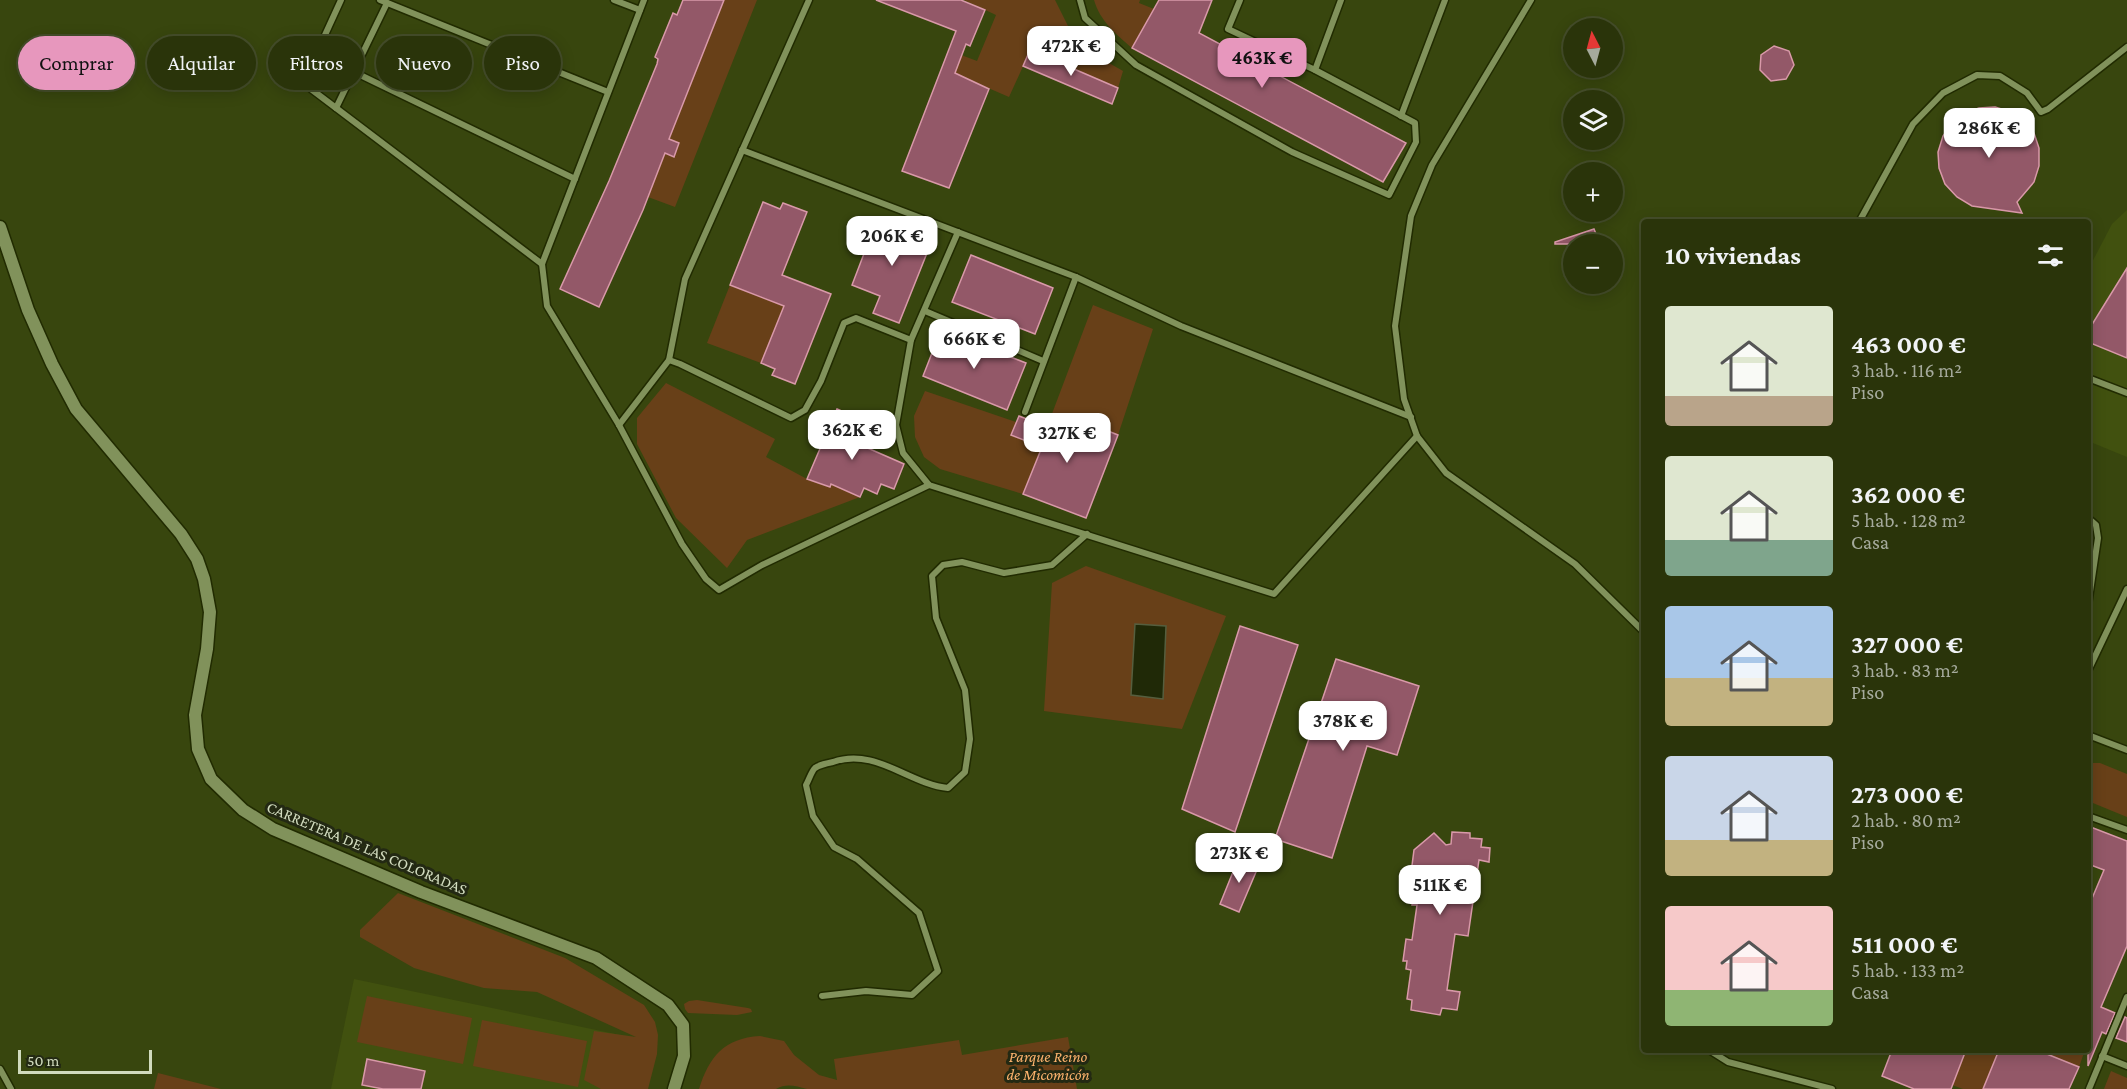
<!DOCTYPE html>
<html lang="es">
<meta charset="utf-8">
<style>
body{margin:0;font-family:"Crimson Pro",serif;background:#363f18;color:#f1f3f6;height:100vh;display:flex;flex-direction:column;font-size:22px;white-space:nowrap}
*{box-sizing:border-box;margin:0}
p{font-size:20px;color:#a5aa9c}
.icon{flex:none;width:33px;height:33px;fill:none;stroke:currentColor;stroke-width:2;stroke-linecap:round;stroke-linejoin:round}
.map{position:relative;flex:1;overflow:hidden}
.side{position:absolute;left:1641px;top:219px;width:450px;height:834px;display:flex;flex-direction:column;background:#2a340a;border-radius:6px;box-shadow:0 3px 15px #0003,0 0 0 2px #464f2b}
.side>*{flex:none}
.top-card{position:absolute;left:18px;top:36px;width:570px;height:54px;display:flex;gap:12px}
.needle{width:39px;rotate:354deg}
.controls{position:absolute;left:1563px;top:18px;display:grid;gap:12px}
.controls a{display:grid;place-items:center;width:60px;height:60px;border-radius:50%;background:#2a340a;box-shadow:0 3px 15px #0003,0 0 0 2px #464f2b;font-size:30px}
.scale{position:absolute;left:18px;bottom:15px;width:134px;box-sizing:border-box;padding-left:6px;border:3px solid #d1dbbe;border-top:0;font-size:16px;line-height:21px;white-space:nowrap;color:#d1dbbe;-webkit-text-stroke:4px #232913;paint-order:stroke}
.price{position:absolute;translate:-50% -51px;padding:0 14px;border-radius:12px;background:#fff;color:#222;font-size:20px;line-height:39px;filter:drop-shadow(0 2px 3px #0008)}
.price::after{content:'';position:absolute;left:50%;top:36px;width:18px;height:14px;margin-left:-9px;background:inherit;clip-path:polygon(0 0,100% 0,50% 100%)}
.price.active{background:#e797bd;color:#111}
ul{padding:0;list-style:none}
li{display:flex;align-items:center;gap:18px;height:150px;padding:0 24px}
li span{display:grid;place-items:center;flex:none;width:168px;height:120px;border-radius:6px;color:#555}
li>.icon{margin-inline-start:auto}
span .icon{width:72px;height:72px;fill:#fffc;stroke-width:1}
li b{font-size:26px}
h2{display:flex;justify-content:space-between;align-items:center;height:72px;padding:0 24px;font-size:26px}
.pill{padding:0 21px;border-radius:27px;background:#2a340a;box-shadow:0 3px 15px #0003,0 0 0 2px #464f2b;font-size:21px;line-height:54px}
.pill.active{background:#e797bd;color:#111}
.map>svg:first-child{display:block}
</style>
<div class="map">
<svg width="2127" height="1089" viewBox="0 0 2127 1089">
<rect width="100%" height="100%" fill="#38460e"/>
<g fill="#41510f">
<path d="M2127 210V457L2088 441V270L2112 224Z"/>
<path d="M354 979 639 1039 625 1089H331Z"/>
</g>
<g fill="#684018">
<path d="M724 0H757L675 207 648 197 665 153 674 156 679 144 669 139Z"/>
<path d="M964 0H1055L1072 34 1095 55 1123 71 1118 88 1030 51 1009 97 942 68 948 50 977 61 996 15Z"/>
<path d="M1094 0H1140L1139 3 1154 9 1132 48C1116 34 1100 21 1094 0Z"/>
<path d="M730 285 784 306 761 363 707 343Z"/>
<path d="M1093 305 1153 329 1118 435 1083 421 1076 438 1047 427Z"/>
<path d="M666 383 775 439 766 457 807 479 829 487 831 484 860 497 747 540 727 568 676 518 637 444V418Z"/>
<path d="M925 391 1016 422 1011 435 1042 447 1023 494 940 469 924 457 915 437 914 416Z"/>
<path d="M1086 566 1226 616 1182 729 1044 711 1052 583Z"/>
<path d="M2088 763H2100L2127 774V817L2088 801Z"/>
<path d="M398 893 565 958 644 1005 655 1022 658 1035 657 1054 648 1089H601L584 1080 594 1031 636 1037 537 992 484 988 414 968 360 937V930Z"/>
<path d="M367 996 472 1018 463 1064 357 1042Z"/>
<path d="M697 1000 748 1008 751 1009 752 1012 737 1015 688 1013 685 1009 684 1004 689 1001Z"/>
<path d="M482 1020 587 1041 578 1087 473 1066Z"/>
<path d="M760 1036 784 1041 794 1055 819 1075 837 1080 834 1059 959 1040 962 1055 1068 1037 1077 1089H807C795 1086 787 1083 776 1089H699C709 1057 724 1038 760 1036Z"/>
<path d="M1966 1050H1999L1983 1089H1963L1952 1085Z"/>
<path d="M2037 1050H2085L2079 1067Z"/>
<path d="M2111 1071 2127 1078V1089H2104Z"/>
<path d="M158 1073 221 1089H154Z"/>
</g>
<path fill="#202907" stroke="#555e3e" stroke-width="1.5" d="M1135 624 1166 626 1163 699 1131 695Z"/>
<g fill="#935868" stroke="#d999a9" stroke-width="1.5">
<path d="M683 0H724L669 139 679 143 674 157 665 153 643 210 599 307 560 289 609 181 657 64 658 59 655 57 673 13 677 15Z"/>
<path d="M876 0H961L985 10 970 46 966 44 955 73 989 89 949 188 902 171 956 31Z"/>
<path d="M1159 0H1212L1199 33 1406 143 1383 182 1132 48Z"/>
<path d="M1774 46 1789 51 1794 65 1786 79 1771 81 1760 70 1761 55Z"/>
<path d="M1030 50 1118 88 1112 104 1023 66Z"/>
<path d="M1995 107 2011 112 2024 121 2034 133 2039 148V166L2034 182 2017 202 2022 213 1972 206 1957 197 1945 184 1939 168 1938 152 1943 136 1952 123 1964 113 1979 108Z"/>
<path d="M763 202 780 209 783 203 807 212 782 275 831 294 795 384 772 375 775 369 761 363 784 306 730 285Z"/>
<path d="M878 217 933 238 899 323 873 313 880 296 852 285Z"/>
<path d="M1594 229 1600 244H1555V242Z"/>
<path d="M971 255 1053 288 1035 334 952 302Z"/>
<path d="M2127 268V358L2088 342V331Z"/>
<path d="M941 330 1026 363 1007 410 923 376Z"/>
<path d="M837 409 858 418 853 433 865 439 863 446 904 464 894 489 881 484 877 494 864 488 860 497 831 484 830 487 807 479Z"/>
<path d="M1019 416 1076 438 1083 421 1118 435 1086 518 1023 494 1042 447 1011 435Z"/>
<path d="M1240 626 1298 645 1235 832 1182 809Z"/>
<path d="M1336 659 1419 686 1397 755 1367 746 1332 858 1275 839Z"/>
<path d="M2088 826 2127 841V946L2101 1007 2115 1013 2106 1034 2102 1032 2088 1066V908L2104 870 2088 864Z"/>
<path d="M1452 832 1470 833V838L1482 839 1481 847 1490 848 1489 862 1479 860 1468 936 1455 934 1447 990 1460 992 1457 1010 1442 1008 1440 1015 1411 1010 1412 1000 1407 999 1411 970 1406 969 1407 961H1403L1406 939 1412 940 1417 905H1412L1415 882 1410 881 1414 850 1434 833 1446 845 1451 844Z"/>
<path d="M1239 857 1259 865 1239 912 1220 904Z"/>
<path d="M2125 1017 2127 1018V1042L2116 1038Z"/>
<path d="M1892 1050H1966L1951 1089H1914L1882 1076Z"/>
<path d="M1999 1050H2037L2079 1067 2069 1089H1983Z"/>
<path d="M367 1059 425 1071 421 1089H383L362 1085Z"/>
</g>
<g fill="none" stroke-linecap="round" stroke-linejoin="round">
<defs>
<g id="street">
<path d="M341 0 303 83 542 264"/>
<path d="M380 0 608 92"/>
<path d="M614 0 640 10"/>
<path d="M644 0 542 264 547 306 619 425 682 544 706 579 719 590 762 565 929 485"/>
<path d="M1080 0 1085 18 1136 65 1292 152 1389 195 1416 142 1415 123 1315 70 1228 29 1240 0"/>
<path d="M1531 0 1432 165 1411 216 1395 326 1404 399 1417 436 1446 473 1575 564 1644 632"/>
<path d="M1315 70 1341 0"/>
<path d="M354 72 575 179"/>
<path d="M336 108 387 3"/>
<path d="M1401 116 1445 0"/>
<path d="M742 150 1076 277 1181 326 1411 417"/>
<path d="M1859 222 1913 124 1943 93 1977 75 2000 76 2027 93 2041 112 2048 109 2127 47"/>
<path d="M958 232 911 340 896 425 903 453 929 485 1274 594 1417 436"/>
<path d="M925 311 1043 361"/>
<path d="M669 360 680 364 791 418 805 410 821 381 844 323 856 318 911 340"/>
<path d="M2088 378 2127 393"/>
<path d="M1025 412 1076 277"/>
<path d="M619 425 669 360 685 279 809 0"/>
<path d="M2088 518 2096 525 2098 538 2088 605"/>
<path d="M2088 671 2127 589"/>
<path d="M2088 735 2127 750"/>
<path d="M2088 816 2127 830"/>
<path d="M822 996 866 991 912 995 938 971 919 913 857 859 834 847 813 816 806 785C809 780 811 772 815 768 819 765 828 763 833 762 875 747 909 784 948 788L965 772 970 739 965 690 936 618 932 576 943 565 962 562 1004 573 1052 565 1087 534"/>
<path d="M1709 1050 1728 1062 1832 1089"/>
<path d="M2102 1056 2127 1066"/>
<path d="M0 1069 11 1089"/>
<path d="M2089 1089 2127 997"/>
</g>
<path id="secondary" d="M0 227 28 310 52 364 76 409 181 534 197 559 204 579 210 612 207 649 195 715 198 749 211 779 243 810 273 829 421 892 596 958 668 1005 683 1025 684 1056 674 1089"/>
</defs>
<use href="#street" stroke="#212b01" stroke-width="9"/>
<use href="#secondary" stroke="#212b01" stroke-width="15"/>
<use href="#street" stroke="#81925b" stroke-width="6"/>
<use href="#secondary" stroke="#81925b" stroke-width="12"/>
</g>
<g text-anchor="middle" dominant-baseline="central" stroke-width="6" stroke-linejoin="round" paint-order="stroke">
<g font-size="16" fill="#d1dbbe" stroke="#232913">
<text transform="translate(367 848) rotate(23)">CARRETERA DE LAS COLORADAS</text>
</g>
<g font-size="16" font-style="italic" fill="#fcb26d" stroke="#232913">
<text x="1048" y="1056">Parque Reino<tspan x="1048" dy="18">de Micomicón</tspan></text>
</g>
</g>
</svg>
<div class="controls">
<a><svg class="needle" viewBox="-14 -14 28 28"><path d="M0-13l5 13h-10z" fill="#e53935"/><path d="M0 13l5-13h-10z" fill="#a5aa9c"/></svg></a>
<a><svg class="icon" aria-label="layers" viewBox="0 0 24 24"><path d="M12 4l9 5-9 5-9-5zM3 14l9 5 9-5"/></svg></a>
<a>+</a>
<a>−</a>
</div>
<div class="scale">50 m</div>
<b class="price" style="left:1071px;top:77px">472K €</b>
<b class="price active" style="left:1262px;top:89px">463K €</b>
<b class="price" style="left:1989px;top:159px">286K €</b>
<b class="price" style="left:892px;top:267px">206K €</b>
<b class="price" style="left:974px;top:370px">666K €</b>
<b class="price" style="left:852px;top:461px">362K €</b>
<b class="price" style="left:1067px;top:464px">327K €</b>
<b class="price" style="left:1343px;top:752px">378K €</b>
<b class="price" style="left:1239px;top:884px">273K €</b>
<b class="price" style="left:1440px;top:916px">511K €</b>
<div class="top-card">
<a class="pill active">Comprar</a>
<a class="pill">Alquilar</a>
<a class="pill">Filtros</a>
<a class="pill">Nuevo</a>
<a class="pill">Piso</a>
</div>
<section class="side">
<h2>10 viviendas<svg class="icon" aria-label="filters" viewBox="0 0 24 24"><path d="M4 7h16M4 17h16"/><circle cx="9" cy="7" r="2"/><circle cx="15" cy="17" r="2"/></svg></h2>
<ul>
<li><span style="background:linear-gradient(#dfe7d0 75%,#b9a48a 0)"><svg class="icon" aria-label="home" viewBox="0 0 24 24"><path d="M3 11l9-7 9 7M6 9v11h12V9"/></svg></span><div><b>463 000 €</b><p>3 hab. · 116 m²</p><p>Piso</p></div></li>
<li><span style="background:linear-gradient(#dfe7d0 70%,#7fa58c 0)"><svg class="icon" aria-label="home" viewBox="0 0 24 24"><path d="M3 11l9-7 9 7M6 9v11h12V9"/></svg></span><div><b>362 000 €</b><p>5 hab. · 128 m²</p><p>Casa</p></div></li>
<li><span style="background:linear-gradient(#a9c7e8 60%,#c2b280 0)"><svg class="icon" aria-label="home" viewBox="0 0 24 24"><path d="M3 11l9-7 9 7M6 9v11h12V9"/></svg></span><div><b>327 000 €</b><p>3 hab. · 83 m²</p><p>Piso</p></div></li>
<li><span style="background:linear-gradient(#c9d6e8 70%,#c2b280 0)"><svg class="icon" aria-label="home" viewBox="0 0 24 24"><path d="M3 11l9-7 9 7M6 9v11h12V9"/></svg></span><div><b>273 000 €</b><p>2 hab. · 80 m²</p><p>Piso</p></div></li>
<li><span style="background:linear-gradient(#f6c9c9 70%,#8fb573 0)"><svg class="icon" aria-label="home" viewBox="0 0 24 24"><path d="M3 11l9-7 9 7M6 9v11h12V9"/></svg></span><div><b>511 000 €</b><p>5 hab. · 133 m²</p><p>Casa</p></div></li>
</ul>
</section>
</div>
